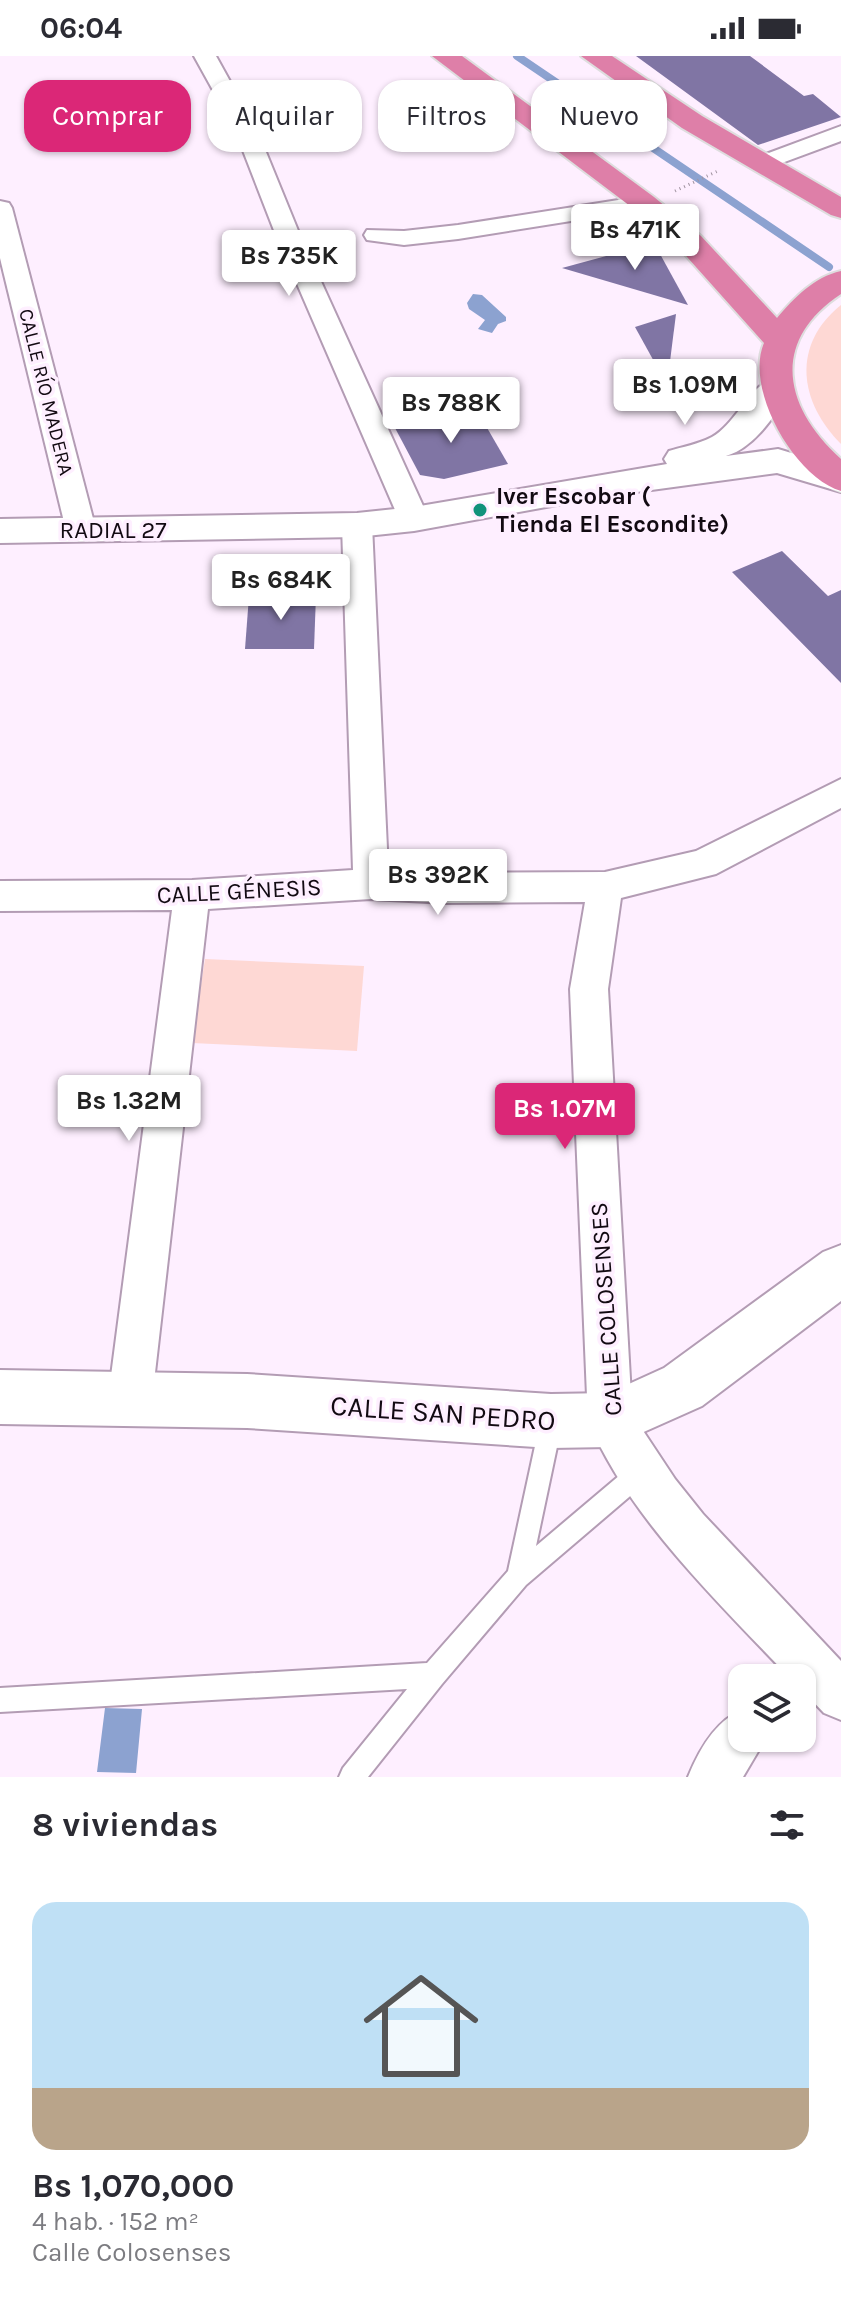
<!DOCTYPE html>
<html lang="es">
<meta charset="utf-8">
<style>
body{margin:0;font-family:Karla,sans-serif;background:#f7f7f7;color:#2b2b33;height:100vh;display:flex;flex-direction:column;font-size:30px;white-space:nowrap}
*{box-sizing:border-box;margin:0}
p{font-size:26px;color:#7c7c81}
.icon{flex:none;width:44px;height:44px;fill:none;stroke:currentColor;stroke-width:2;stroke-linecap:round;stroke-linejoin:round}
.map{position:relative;height:1721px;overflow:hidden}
.drawer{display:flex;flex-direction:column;background:#fff;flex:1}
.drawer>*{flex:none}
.banner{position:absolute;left:24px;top:24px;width:794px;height:72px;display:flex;gap:16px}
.fabs{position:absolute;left:728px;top:1608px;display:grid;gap:16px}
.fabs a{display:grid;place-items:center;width:88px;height:88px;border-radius:16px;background:#fff;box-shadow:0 2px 6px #0004;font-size:40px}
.price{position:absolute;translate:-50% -68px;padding:0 18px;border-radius:8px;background:#fff;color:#222;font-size:26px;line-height:52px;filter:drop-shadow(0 2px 4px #0008)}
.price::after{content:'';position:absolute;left:50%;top:48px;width:24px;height:18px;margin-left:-12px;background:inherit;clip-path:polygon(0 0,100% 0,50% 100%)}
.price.active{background:#db2777;color:#fff}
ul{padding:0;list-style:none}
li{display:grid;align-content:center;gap:16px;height:424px;padding:0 32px}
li+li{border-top:2px solid #e1e1e2}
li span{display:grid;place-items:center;height:248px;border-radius:24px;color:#555}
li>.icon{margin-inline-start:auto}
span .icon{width:144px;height:144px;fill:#fffc;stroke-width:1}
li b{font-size:34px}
h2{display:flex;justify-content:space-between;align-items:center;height:96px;padding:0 32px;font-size:34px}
.pill{padding:0 28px;border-radius:24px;background:#fff;box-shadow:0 2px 6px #0004;font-size:28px;line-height:72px}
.pill.active{background:#db2777;color:#fff}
.status{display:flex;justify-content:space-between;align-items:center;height:56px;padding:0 40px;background:#fff;direction:ltr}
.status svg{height:22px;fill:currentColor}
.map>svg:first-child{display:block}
</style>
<div class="status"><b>06:04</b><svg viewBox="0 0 49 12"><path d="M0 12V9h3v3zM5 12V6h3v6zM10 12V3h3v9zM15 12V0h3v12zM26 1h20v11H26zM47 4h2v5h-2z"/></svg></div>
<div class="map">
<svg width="841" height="1721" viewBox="0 0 841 1721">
<rect width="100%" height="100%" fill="#feefff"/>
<g fill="#fed8d4">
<path d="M841 249V388C799 346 791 289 841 249Z"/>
<path d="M205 903 364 910 357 995 192 987Z"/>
</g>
<g fill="#8ca2d0">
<path d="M473 238 482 239 506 261V265L498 268 492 277 478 273 485 264 469 253 467 247Z"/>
<path d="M105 1652 142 1653 136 1717 97 1716Z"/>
</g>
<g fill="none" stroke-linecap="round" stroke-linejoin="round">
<path stroke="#8ca2d0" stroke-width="8" d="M517 0 829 211"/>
</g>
<g fill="#8075a4">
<path d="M636 0H750L804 40 813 38 841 61 758 89Z"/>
<path d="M654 187 688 249 562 212Z"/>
<path d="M676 258 667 329 635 271Z"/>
<path d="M475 351 508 408 444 423 420 419 394 370Z"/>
<path d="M782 495 828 540 841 534V627L732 516Z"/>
<path d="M316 539 314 593H245L249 540Z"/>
</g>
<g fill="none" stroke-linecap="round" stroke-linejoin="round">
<defs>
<path id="lane" d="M551 1356 559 1359 562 1367 536 1490 633 1408 641 1405 649 1408 652 1416 649 1424 526 1529 442 1628 368 1721H339L343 1712 407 1633 0 1656V1632L427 1607 508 1515 540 1367 543 1359Z"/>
<g id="street">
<path d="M194 0H216L257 74 299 177 429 463 424 470 414 473 404 470 399 463 275 177 235 74Z"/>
<path d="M841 70V85L763 114 755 112 751 107 755 102Z"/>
<path d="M644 140 653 142 656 147 653 152 458 183 404 189 367 184 364 179 367 174 404 175 458 169Z"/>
<path d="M0 145 9 147 12 152 96 474 91 481 81 484 71 481 66 474 0 202Z"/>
<path d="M357 459 367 462 372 469 388 814 447 817 605 816 696 795 841 723V752L716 818 621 842 608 933 632 1358 675 1423 703 1458 841 1605V1664L824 1657 802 1634V1622H790C719 1547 628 1461 588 1364L570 933 585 846 447 847 371 843 208 853 152 1343 146 1359 130 1365 114 1359 108 1343 172 854 0 855V825L192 824 353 814 342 469 347 462Z"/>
<path d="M742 1654V1682H766L743 1721H688C699 1694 715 1665 742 1654Z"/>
</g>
<g id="secondary">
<path d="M776 321 788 325 793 332C776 357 756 391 726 400L778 393 841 412V436L777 417 607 440 414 475 357 481 0 487V463L357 457 414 451 667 408 664 403 669 395C682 391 699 388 712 381 737 367 749 329 776 321Z"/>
<path d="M841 1189V1245L702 1350 610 1391 551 1392 247 1372 0 1368V1314L247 1318 551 1338 609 1337 664 1312 823 1196Z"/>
</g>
<g id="highway">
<path d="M432 0H462L654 141 701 180 777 262C794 242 814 221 841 215V238C770 285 783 351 841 403V435C795 422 744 333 764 287L679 192 634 153Z"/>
<path d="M581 0H612L702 60 841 141V162L831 159 682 72Z"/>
</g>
</defs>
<use href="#lane" stroke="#b39cb4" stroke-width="4"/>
<use href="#street" stroke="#b39cb4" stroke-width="4"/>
<use href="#secondary" stroke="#b39cb4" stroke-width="4"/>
<use href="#highway" stroke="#deddde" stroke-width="4"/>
<path stroke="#a194a1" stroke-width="3" stroke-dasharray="1 4" stroke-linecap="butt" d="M675 135 720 114"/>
<use href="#lane" fill="#fff" fill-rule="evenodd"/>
<use href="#street" fill="#fff" fill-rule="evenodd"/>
<use href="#secondary" fill="#fff" fill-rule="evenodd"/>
<use href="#highway" fill="#de7fa8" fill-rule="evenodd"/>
</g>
<circle fill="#11937b" stroke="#feefff" stroke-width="3" cx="480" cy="454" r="8"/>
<g text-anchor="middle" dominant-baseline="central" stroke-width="7" stroke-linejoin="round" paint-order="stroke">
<g font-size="20" fill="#120a12" stroke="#feefff">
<text transform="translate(46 336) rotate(76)">CALLE RÍO MADERA</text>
</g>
<g font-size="24" font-weight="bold" fill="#120a12" stroke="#feefff" text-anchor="start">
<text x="496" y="440">Iver Escobar (<tspan x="496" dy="28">Tienda El Escondite)</tspan></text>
</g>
<g font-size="24" fill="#120a12" stroke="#feefff">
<text x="113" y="474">RADIAL 27</text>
<text transform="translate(239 835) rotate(-3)">CALLE GÉNESIS</text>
<text transform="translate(606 1253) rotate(-94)">CALLE COLOSENSES</text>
</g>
<g font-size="28" fill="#120a12" stroke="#feefff">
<text transform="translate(443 1357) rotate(4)">CALLE SAN PEDRO</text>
</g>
</g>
</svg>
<div class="fabs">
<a><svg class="icon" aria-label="layers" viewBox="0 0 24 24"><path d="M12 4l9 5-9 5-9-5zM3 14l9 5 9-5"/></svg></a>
</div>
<b class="price" style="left:635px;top:216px">Bs 471K</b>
<b class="price" style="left:289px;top:242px">Bs 735K</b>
<b class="price" style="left:685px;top:371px">Bs 1.09M</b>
<b class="price" style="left:451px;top:389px">Bs 788K</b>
<b class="price" style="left:281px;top:566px">Bs 684K</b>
<b class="price" style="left:438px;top:861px">Bs 392K</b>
<b class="price" style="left:129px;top:1087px">Bs 1.32M</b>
<b class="price active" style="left:565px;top:1095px">Bs 1.07M</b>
<div class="banner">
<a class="pill active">Comprar</a>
<a class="pill">Alquilar</a>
<a class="pill">Filtros</a>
<a class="pill">Nuevo</a>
</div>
</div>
<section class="drawer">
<h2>8 viviendas<svg class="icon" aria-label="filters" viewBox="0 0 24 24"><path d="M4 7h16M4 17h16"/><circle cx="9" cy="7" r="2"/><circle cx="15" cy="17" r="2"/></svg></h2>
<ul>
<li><span style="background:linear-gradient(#bfe0f5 75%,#b9a48a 0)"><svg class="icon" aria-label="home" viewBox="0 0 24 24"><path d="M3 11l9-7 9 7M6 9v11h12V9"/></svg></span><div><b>Bs 1,070,000</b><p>4 hab. · 152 m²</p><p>Calle Colosenses</p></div></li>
</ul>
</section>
